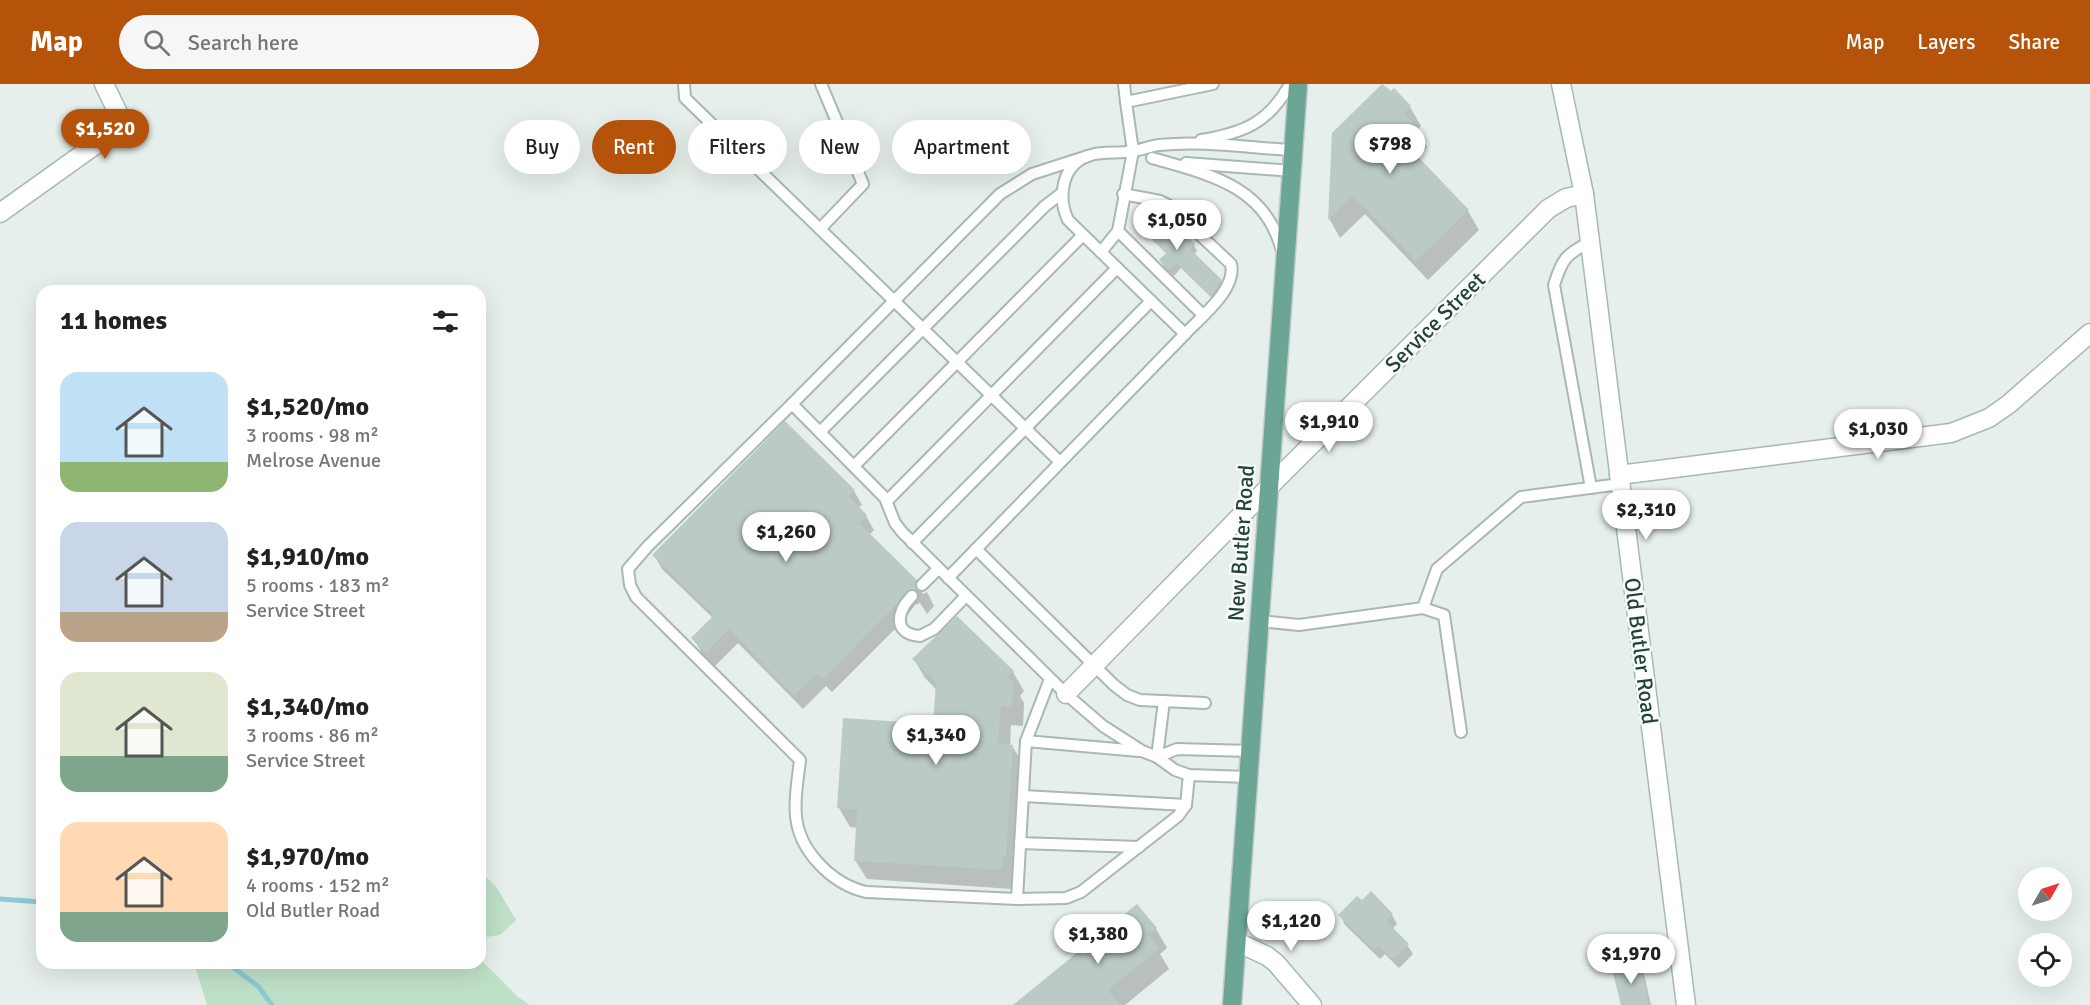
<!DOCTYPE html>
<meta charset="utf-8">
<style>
body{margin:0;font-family:Signika,sans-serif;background:#f6f6f6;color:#222;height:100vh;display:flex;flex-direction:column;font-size:22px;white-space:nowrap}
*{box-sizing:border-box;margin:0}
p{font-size:20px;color:#767676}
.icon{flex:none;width:33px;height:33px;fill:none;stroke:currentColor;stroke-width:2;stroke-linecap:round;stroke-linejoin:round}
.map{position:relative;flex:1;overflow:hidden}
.drawer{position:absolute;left:36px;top:201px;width:450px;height:684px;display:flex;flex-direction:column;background:#fff;border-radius:18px;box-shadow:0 6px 24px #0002}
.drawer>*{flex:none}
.guide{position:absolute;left:504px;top:36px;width:570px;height:54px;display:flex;gap:12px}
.needle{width:39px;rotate:51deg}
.tools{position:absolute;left:2018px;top:783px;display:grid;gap:12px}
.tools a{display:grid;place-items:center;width:54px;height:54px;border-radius:50%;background:#fff;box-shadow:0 6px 24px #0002;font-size:30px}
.price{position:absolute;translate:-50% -51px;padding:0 14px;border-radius:21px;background:#fff;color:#222;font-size:20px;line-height:39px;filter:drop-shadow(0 2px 3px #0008)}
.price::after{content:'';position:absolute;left:50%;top:36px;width:18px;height:14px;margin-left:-9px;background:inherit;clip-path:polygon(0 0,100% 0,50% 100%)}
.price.current{background:#b45309;color:#fff}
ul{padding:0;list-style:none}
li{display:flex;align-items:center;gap:18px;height:150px;padding:0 24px}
li span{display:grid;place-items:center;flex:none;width:168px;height:120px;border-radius:18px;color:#555}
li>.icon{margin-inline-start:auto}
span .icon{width:72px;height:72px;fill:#fffc;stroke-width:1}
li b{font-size:26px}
h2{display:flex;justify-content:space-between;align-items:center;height:72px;padding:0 24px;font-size:26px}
.chip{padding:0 21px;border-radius:27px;background:#fff;box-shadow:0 6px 24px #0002;font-size:21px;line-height:54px}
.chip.current{background:#b45309;color:#fff}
header{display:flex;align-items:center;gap:36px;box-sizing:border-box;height:84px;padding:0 30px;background:#b45309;color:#fff}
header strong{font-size:28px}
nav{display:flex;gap:33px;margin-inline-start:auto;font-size:21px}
.search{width:420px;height:54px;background:#f6f6f6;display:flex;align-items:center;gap:15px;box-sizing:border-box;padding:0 21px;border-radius:33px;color:#767676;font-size:22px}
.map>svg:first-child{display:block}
</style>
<header>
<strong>Map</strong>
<div class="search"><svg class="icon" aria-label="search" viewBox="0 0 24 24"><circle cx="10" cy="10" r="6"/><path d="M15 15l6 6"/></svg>Search here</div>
<nav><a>Map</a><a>Layers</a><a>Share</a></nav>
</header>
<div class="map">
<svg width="2090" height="921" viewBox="0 0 2090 921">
<rect width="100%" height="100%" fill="#e6efeb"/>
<g fill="#bfe0c8">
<path d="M480 786 497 804 516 836 500 851 480 854Z"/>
<path d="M480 875 518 913 530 921H207L194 879H480Z"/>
</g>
<g fill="#0003">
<path d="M1410 23 1421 42 1417 46 1427 63 1416 73 1468 127 1479 146 1428 196 1365 130 1340 154 1330 136 1333 49Z"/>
<path d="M1134 135 1194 161 1197 167 1194 171 1221 197 1224 203 1215 217 1181 184 1174 192 1164 183 1161 177 1167 170 1137 141Z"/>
<path d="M854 407 862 421 858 424 866 432 874 446 869 451 916 497 923 510 927 508 934 522 927 530 920 519 915 521 904 536 832 608 826 602 803 625 738 559 715 582 702 569 693 554 713 534 662 485 654 471Z"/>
<path d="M914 575 1013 588 1024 607 1020 612 1024 619 1023 642 1011 641 1010 662H1012L1024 681 1012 805 867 795 855 776 858 744 850 743 839 724 934 641 937 606 925 594Z"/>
<path d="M1371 809 1392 831 1397 840 1392 845 1407 861 1413 870 1399 884 1385 870 1380 875 1345 841 1340 831 1362 818Z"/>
<path d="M1137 822 1156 845 1167 864 1160 870 1169 885 1125 921H1015Z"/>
<path d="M1639 881 1644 890 1651 921H1622Z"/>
</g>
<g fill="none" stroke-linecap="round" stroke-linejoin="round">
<g stroke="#8ec9d4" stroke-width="5">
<path d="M0 815 42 818"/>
<path d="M227 879 258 902 272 921"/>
</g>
</g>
<g fill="#bbcac4">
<path d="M1382 0 1391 7 1394 4 1411 22 1404 29 1417 43 1403 57 1469 126 1416 177 1353 112 1328 136 1332 49Z"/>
<path d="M1145 122 1180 155 1184 150 1195 160 1190 165 1222 196 1211 212 1177 179 1169 186 1159 176 1166 169 1132 135Z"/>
<path d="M785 337 855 406 848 412 867 431 859 439 917 496 915 502 917 507 913 505 907 507 896 521 823 595 817 589 794 612 729 545 706 569 691 554 714 531 652 471Z"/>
<path d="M957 532 1014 587 1008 593 1014 599 1012 623 1001 622 998 659 1013 661 1006 773H1003L1002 786 854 777 857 726 837 724 843 634 933 640 936 598 912 575Z"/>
<path d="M1371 807 1393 830 1386 837 1409 860 1393 876 1379 862 1374 866 1338 831 1357 812 1362 816Z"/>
<path d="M1137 820 1157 844 1148 851 1159 865 1108 906 1120 921H1013Z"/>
<path d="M1640 879 1649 921H1621L1612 885Z"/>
</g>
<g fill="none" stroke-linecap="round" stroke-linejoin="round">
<defs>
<g id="lane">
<path d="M684 0 685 14 820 145"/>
<path d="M821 0 863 100 820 145 1060 378"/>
<path d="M1124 0 1126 18"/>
<path d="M1201 56C1243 49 1269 39 1290 0"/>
<path d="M1088 72 1032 90 1000 110 792 320 885 414 895 439 902 448 1066 610 1103 642 1142 667 1157 673 1175 686 1189 691 1248 693"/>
<path d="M1152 74C1207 90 1264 101 1281 164"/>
<path d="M1186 79 1292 87"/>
<path d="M1123 110 1160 117 1168 121 1231 180C1237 205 1201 233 1185 250"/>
<path d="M1118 147 1203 231"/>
<path d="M1590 158C1566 170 1562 175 1554 201L1591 404"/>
<path d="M1101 168 1118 147 1133 67 1126 18 1213 0"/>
<path d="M792 320 648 462 628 485 630 501 636 513 800 676C798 694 794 714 796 732 799 767 832 800 866 808L1017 815"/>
<path d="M820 348 1045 122 1062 109"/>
<path d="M854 382 1083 151"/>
<path d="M887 417 1117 184"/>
<path d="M912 459 1151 217"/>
<path d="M976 465 1114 601 1127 611 1140 616 1205 619"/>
<path d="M948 494 1185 250 1068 136C1057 112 1062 79 1091 71 1105 67 1119 70 1132 67 1142 66 1150 62 1159 61 1203 56 1249 64 1293 66"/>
<path d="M922 501 938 485"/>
<path d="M912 512C897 527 892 550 920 552L934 545 966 512"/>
<path d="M1423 524 1437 485 1521 413 1620 400"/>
<path d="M1259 537 1299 541 1423 524 1444 531 1461 648"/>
<path d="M1050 595 1026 657 1017 815 1066 814 1081 808 1178 732 1186 721 1189 691"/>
<path d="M1026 657 1139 667"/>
<path d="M1157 673 1177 665 1250 667"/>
<path d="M1157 673 1164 617"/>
<path d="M1023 712 1186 721"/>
<path d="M1020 759 1139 763"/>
</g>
<g id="street">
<path d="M0 129 105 54 120 33 104 0"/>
<path d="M1619 391 1951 349 1989 334 2009 320 2090 249"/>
<path d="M1066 610 1268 404 1548 125 1566 114 1584 110"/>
<path d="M1237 858 1267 872 1276 879 1312 921"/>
</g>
<path id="secondary" d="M1561 0 1584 110 1686 921"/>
<path id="primary" d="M1232 921 1298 0"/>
</defs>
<use href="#lane" stroke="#a8b8b2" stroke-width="14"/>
<use href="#street" stroke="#a8b8b2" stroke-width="21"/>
<use href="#secondary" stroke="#a4bbb3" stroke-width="21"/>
<use href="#primary" stroke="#c2cac8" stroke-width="21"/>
<use href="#lane" stroke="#fff" stroke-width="10"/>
<use href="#street" stroke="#fff" stroke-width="18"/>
<use href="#secondary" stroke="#fff" stroke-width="18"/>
<use href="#primary" stroke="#6aa596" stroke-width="18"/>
</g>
<g text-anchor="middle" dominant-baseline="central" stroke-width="5" stroke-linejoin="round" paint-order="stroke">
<g font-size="22" fill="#24423a" stroke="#f7fbf9">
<text transform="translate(1435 238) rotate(-45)">Service Street</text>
<text transform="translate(1241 459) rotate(-86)">New Butler Road</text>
<text transform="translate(1641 567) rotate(83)">Old Butler Road</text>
</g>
</g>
</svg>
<div class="tools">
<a><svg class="needle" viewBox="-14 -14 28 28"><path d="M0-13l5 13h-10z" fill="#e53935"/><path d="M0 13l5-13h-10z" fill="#767676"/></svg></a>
<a><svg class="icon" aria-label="locate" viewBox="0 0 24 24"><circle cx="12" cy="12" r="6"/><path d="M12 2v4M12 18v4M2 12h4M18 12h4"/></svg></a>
</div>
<b class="price current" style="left:105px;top:76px">$1,520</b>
<b class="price" style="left:1390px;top:91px">$798</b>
<b class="price" style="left:1177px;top:167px">$1,050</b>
<b class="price" style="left:1329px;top:369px">$1,910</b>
<b class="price" style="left:1878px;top:376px">$1,030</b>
<b class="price" style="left:1646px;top:457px">$2,310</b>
<b class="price" style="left:786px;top:479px">$1,260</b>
<b class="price" style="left:936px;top:682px">$1,340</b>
<b class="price" style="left:1291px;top:868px">$1,120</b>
<b class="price" style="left:1098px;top:881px">$1,380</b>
<b class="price" style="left:1631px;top:901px">$1,970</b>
<div class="guide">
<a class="chip">Buy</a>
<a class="chip current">Rent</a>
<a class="chip">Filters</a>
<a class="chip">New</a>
<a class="chip">Apartment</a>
</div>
<section class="drawer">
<h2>11 homes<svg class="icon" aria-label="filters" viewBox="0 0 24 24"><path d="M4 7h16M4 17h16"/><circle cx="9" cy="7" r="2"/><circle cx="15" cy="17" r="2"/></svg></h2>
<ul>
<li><span style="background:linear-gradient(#bfe0f5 75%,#8fb573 0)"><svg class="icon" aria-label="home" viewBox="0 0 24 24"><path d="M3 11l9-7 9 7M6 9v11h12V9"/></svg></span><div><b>$1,520/mo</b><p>3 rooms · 98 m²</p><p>Melrose Avenue</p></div></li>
<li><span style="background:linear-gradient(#c9d6e8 75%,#b9a48a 0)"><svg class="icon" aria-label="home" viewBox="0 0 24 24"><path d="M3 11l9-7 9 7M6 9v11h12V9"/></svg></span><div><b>$1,910/mo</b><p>5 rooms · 183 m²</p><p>Service Street</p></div></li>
<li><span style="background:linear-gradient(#dfe7d0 70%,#7fa58c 0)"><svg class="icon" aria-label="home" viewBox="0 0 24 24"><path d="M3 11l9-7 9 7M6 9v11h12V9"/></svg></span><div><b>$1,340/mo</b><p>3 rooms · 86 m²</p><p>Service Street</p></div></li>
<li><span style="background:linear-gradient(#ffd9b3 75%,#7fa58c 0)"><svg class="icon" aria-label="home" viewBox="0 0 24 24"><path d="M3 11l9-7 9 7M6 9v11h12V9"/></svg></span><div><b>$1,970/mo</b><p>4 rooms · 152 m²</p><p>Old Butler Road</p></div></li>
</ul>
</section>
</div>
